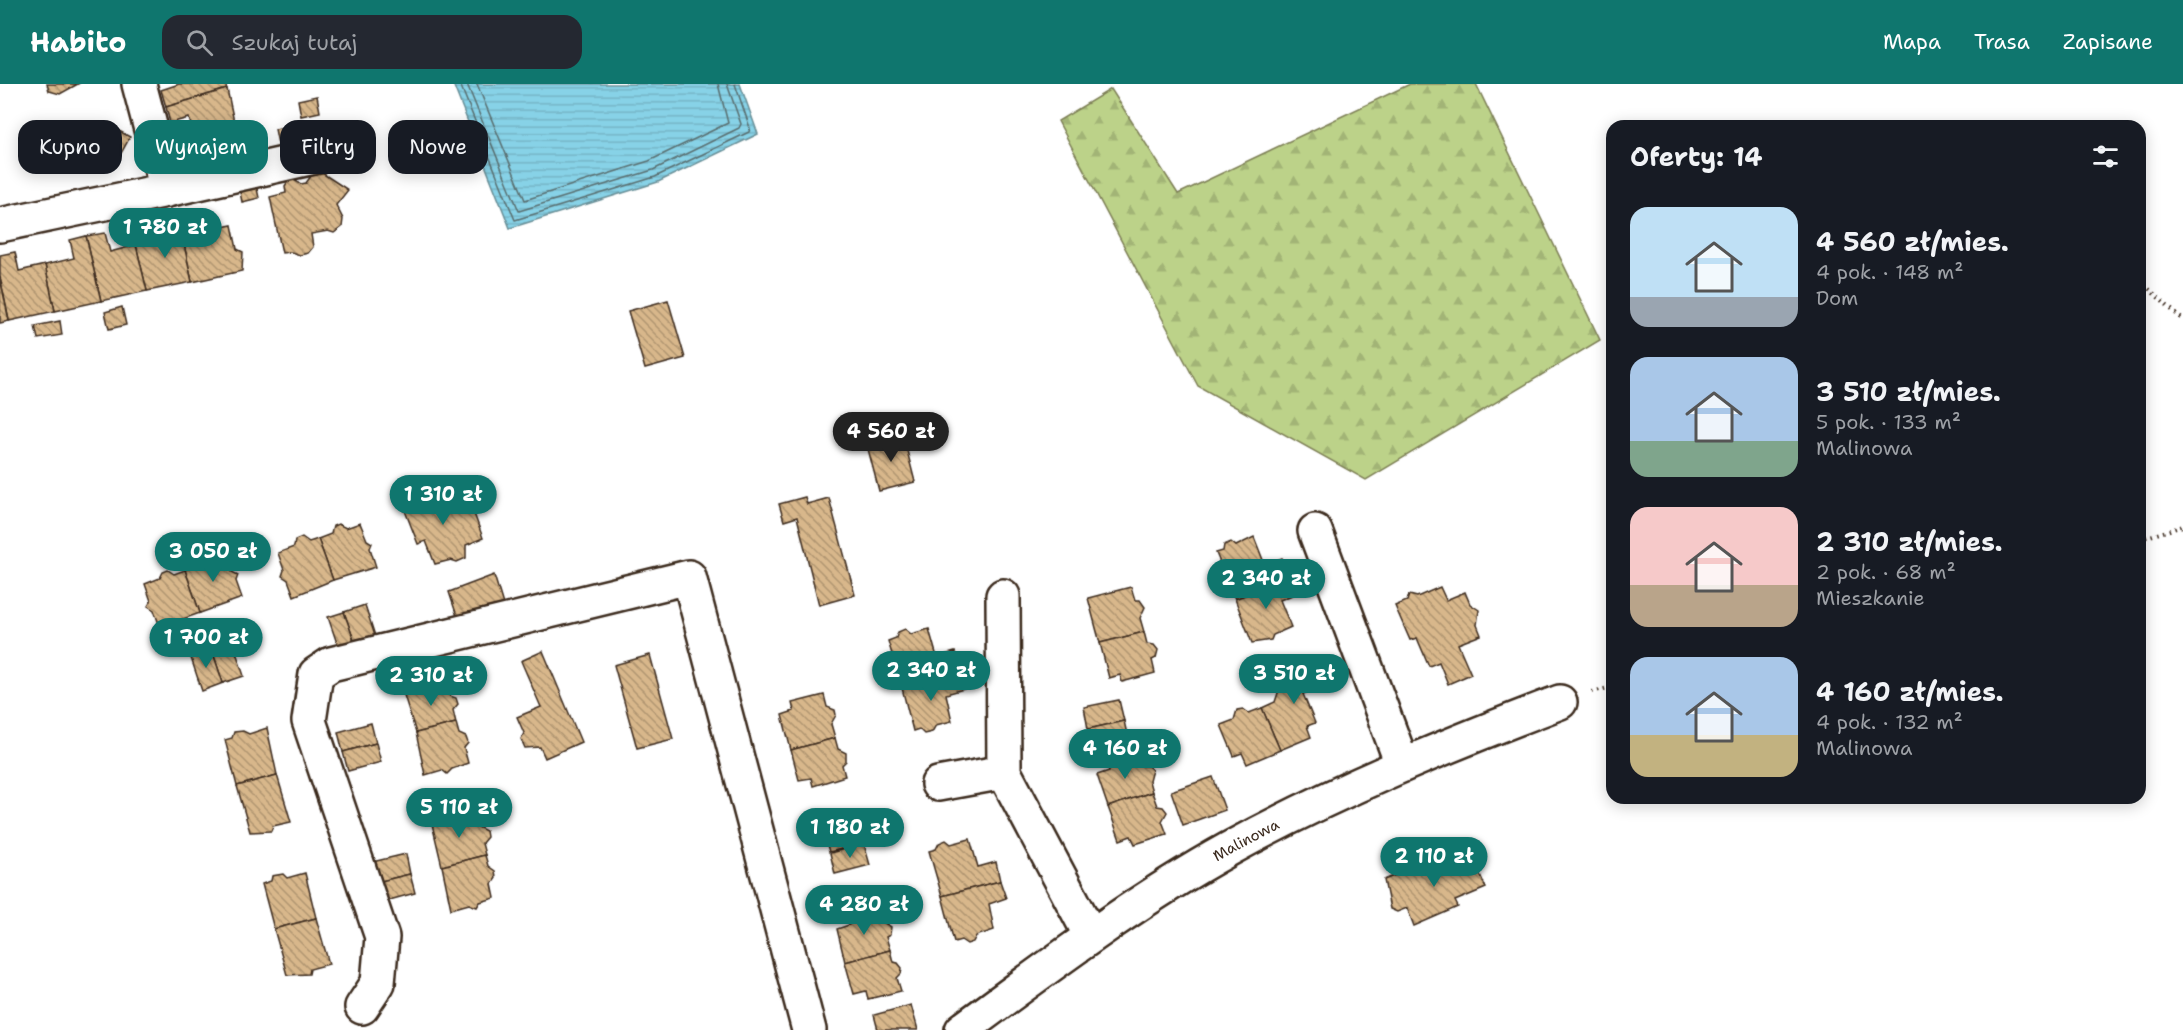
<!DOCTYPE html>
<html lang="pl">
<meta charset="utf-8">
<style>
body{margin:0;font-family:"Shantell Sans",sans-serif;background:#242831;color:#f1f3f6;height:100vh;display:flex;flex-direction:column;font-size:22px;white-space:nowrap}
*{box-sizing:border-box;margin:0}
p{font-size:20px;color:#9ea1a6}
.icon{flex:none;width:33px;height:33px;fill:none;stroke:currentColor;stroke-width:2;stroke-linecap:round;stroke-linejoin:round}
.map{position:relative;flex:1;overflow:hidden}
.sheet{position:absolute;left:1606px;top:36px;width:540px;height:684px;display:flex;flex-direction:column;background:#171b24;border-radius:18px;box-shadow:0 3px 15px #0003}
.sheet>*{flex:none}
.hud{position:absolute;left:18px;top:36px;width:570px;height:54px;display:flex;gap:12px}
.price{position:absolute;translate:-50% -51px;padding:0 14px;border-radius:21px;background:#0f766e;color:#fff;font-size:20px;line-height:39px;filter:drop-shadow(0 2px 3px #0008)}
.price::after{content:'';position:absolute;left:50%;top:36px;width:18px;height:14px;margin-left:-9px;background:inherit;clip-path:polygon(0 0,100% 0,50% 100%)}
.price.current{background:#222;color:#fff}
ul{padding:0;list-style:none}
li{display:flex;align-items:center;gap:18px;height:150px;padding:0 24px}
li span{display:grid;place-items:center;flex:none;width:168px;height:120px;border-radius:18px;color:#555}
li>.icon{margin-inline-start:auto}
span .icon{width:72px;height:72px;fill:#fffc;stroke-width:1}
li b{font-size:26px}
h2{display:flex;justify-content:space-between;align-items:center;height:72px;padding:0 24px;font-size:26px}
.tag{padding:0 21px;border-radius:18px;background:#171b24;box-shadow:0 3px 15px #0003;font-size:21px;line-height:54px}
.tag.current{background:#0f766e;color:#fff}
header{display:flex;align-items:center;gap:36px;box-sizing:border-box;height:84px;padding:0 30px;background:#0f766e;color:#fff}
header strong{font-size:28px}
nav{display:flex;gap:33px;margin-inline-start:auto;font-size:21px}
.search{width:420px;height:54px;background:#242831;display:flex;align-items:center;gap:15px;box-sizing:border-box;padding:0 21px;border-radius:18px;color:#9ea1a6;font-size:22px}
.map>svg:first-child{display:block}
</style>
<header>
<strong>Habito</strong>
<div class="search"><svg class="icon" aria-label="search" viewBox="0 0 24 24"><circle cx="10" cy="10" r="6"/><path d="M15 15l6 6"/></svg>Szukaj tutaj</div>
<nav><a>Mapa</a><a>Trasa</a><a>Zapisane</a></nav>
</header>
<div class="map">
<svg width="2183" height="946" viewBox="0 0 2183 946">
<defs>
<pattern id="forest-firs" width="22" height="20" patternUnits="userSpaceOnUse" patternTransform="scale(1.5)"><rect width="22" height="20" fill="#bcd289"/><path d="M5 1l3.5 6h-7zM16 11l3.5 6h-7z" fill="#a2b476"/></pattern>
<pattern id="water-rules" width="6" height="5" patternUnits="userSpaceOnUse" patternTransform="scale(1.5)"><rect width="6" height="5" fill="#87d2e7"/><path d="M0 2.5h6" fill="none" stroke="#75b4c6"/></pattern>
<pattern id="building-back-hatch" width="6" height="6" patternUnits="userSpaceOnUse" patternTransform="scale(1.5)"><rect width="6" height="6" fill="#d8b78b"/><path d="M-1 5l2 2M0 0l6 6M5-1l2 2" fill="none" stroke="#b09571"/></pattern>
</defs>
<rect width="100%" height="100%" fill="#fff"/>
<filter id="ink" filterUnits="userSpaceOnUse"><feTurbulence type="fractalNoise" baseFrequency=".0167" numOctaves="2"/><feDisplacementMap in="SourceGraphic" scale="12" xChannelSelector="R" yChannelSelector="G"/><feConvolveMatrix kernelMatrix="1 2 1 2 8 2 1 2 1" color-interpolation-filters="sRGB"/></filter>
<g filter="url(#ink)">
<path fill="url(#forest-firs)" stroke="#7c7e54" stroke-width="1.5" d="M1410 0H1476L1600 256 1366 396 1198 302 1058 37 1111 5 1178 110Z"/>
<path fill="url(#water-rules)" stroke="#698f97" stroke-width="1.5" d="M453 0H740L758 50 658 98 510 144Z"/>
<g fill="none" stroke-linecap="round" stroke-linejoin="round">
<g stroke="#596d6e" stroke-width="1.5">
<path d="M460 0 515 136 655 93 749 48 750 44 735 0"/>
<path d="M467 0 519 127 653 86 739 44 741 40 727 0"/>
<path d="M477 0 525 116 649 77 728 39 718 0"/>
</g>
</g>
<g fill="url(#building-back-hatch)" stroke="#3b2a1e" stroke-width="1.5">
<path d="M47 0H78L60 10 49 7Z"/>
<path d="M179 0H225L227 5 166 23 161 6Z"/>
<path d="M227 5 237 52 232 61 226 62 219 57 197 64 189 34 170 39 166 23Z"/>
<path d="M317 12 320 28 301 32 298 16Z"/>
<path d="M105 39 130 53 114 82 89 68Z"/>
<path d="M288 42 294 72 281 75 275 45Z"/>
<path d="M316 85 348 106 336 121 343 135 342 143 334 149 328 147 311 150 313 163 308 169 300 171 291 168 282 169 270 113 286 109 285 102 290 94 301 100 306 99Z"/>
<path d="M256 100 259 114 242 118 239 103Z"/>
<path d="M198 128 203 147 232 141 237 165 243 168 242 187 192 198 178 132Z"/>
<path d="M178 132 192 198 147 207 136 161 166 155 162 136Z"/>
<path d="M105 149 110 168 136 161 147 207 101 217 86 152Z"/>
<path d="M86 152 101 217 55 227 45 181 74 174 70 156Z"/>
<path d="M15 168 19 187 45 181 55 227 9 237 0 193V171Z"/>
<path d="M0 193 9 237 0 239Z"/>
<path d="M668 216 685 274 645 285 628 227Z"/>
<path d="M122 223 126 241 109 245 105 228Z"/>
<path d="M60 237 62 251 38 255 35 242Z"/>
<path d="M903 351 915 398 879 407 867 361Z"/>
<path d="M441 404 448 425 469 416 483 454 466 461V474L457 478 451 476 435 480 426 457 418 460 402 419Z"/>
<path d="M805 413 807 420 829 414 855 511 819 521 797 433 784 437 779 420Z"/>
<path d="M360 439 367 456 372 459 370 464 376 483 333 496 318 455 331 450 333 442 338 440 346 444Z"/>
<path d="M302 453 309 458 318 455 333 496 294 512 288 496 282 492 284 486 278 469 294 463 295 456Z"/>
<path d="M1254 453 1265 481 1282 474 1290 493 1235 515 1216 469 1223 467 1224 461 1231 458 1236 462Z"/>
<path d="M227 471 232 488 238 491 236 497 242 514 200 529 185 486 197 481 200 475 206 473 211 477Z"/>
<path d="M168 486 174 490 185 486 200 529 160 543 154 526 148 522 151 517 145 500 160 494 163 488Z"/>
<path d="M494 491 504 524 459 538 449 508Z"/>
<path d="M1290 493 1297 509 1280 516 1291 543 1273 551 1271 556 1252 559 1235 515Z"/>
<path d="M1131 503 1135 516H1140L1145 523 1140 534 1144 548 1100 559 1088 514Z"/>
<path d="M1440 503 1446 516 1465 508 1470 520 1479 526 1477 541 1481 551 1458 560 1471 590 1448 600 1439 578 1429 582 1417 554 1410 556 1395 522 1407 517 1409 511 1417 513Z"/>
<path d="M365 521 376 555 356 562 344 528Z"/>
<path d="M344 528 356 562 340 568 328 533Z"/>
<path d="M905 545 911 550 929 545 937 573 955 568 960 589 902 604 888 557 896 554 898 548Z"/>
<path d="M1144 548 1147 560 1154 561 1158 566 1156 574 1152 576 1155 589 1122 598 1120 591 1109 594 1100 559Z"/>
<path d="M232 556 244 592 223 599 211 563Z"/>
<path d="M211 563 223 599 202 607 190 571Z"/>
<path d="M543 567 581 658 545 674 540 663 525 664 521 655 524 649 517 633 541 623 521 577Z"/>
<path d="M650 571 673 655 637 664 614 581Z"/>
<path d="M1323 577 1331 598 1303 610 1315 639 1307 642 1311 653 1280 666 1262 624 1275 618 1278 609 1273 596Z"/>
<path d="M960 589 964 605 946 610 952 637 936 641 932 648 924 650 919 645 913 647 902 604Z"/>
<path d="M446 597 450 612 456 614 458 620 453 626 456 639 416 649 403 608 422 603 424 598 431 601Z"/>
<path d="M824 611 827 623 835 626 836 631 831 640 835 654 791 666 782 631 794 627 792 619Z"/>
<path d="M1119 616 1124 637 1088 645 1084 623Z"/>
<path d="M1262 624 1280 666 1247 680 1242 669 1234 672 1221 641 1234 636 1237 626 1243 625 1249 629Z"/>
<path d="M1124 637 1128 655 1093 664 1088 645Z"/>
<path d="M371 639 376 659 343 668 338 648Z"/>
<path d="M456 639 459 650 466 653 468 659 464 664 468 679 452 685 447 690 442 686 425 691 416 649Z"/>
<path d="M267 644 277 691 237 702 225 656 232 654 234 648 243 647 249 650Z"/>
<path d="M835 654 838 665 846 669V677L842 681 845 692 813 702 811 694 799 696 791 666Z"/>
<path d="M376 659 381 678 348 687 343 668Z"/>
<path d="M1138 668 1143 682H1148L1152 686 1149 697 1152 708 1108 723 1097 691 1109 687 1107 678Z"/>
<path d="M277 691 291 738 273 742 271 747 250 748 237 702Z"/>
<path d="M1213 693 1225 726 1183 741 1171 707Z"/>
<path d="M1152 708 1157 722 1163 723 1167 728 1162 737 1167 750 1135 760 1131 752 1120 756 1108 723Z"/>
<path d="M475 730 478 743 486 747 487 753 482 759 485 771 442 782 432 740 450 736 453 731 458 734Z"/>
<path d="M857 738 862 760 829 768 823 747Z"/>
<path d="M970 755 978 783 996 778 1000 797 942 812 929 767 936 765 939 759 946 756 951 760Z"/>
<path d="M864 760 870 781 835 790 830 769Z"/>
<path d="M1470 768 1486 804 1455 817 1458 823 1414 842 1407 824 1397 828 1390 825 1384 796 1437 774 1440 781Z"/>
<path d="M406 770 410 790 377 798 372 778Z"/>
<path d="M485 771 488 782 495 787 496 794 492 800 495 814 480 818 477 823 469 820 451 825 442 782Z"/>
<path d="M305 789 316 834 274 845 262 800 271 797 272 792 283 790 287 794Z"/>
<path d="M410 790 415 809 382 818 377 798Z"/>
<path d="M1000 797 1006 814 989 820 994 846 976 852 973 858 967 860 961 856 954 858 942 812Z"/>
<path d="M879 824 883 838 891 843 890 851 886 853 890 866 845 878 837 845 849 841 847 833Z"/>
<path d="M316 834 329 880 310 885 309 890 287 891 274 845Z"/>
<path d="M890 866 893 878 898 879 902 884 901 890 897 894 901 907 868 915 866 907 854 910 845 878Z"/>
<path d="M911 921 918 946H878L874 931Z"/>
</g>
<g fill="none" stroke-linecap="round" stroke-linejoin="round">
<defs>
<g id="minor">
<path d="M167 106 319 72"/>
<path d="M0 141 167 106 139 0"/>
<path d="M1315 447 1402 680"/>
<path d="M1003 512 1004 688 1091 852"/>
<path d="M938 700 1004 688"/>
<path d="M362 923 378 899 382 853 309 637 316 590 331 580 689 493 809 946"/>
<path id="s1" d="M962 946C1048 883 1135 817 1229 765 1335 707 1447 661 1560 618"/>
</g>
</defs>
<use href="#minor" stroke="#3b2a1e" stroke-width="38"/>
<g stroke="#3b2a1e" stroke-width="4" stroke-dasharray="1.5 4.5" stroke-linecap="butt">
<path d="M2140 197 2183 236"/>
<path d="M2140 455 2183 442"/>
<path d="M1592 608 1612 603"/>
</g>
<use href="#minor" stroke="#fff" stroke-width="33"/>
</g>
</g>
<g text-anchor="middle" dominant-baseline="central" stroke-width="5" stroke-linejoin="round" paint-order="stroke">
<g font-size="15" fill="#3b2a1e" stroke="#fff">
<text stroke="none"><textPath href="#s1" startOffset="342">Malinowa</textPath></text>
</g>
</g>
</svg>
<b class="price" style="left:165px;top:175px">1 780 zł</b>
<b class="price current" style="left:891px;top:379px">4 560 zł</b>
<b class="price" style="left:443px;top:442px">1 310 zł</b>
<b class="price" style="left:213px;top:499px">3 050 zł</b>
<b class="price" style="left:1266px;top:526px">2 340 zł</b>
<b class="price" style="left:206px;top:585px">1 700 zł</b>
<b class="price" style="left:931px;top:618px">2 340 zł</b>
<b class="price" style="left:1294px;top:621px">3 510 zł</b>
<b class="price" style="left:431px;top:623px">2 310 zł</b>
<b class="price" style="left:1125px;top:696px">4 160 zł</b>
<b class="price" style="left:459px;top:755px">5 110 zł</b>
<b class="price" style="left:850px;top:775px">1 180 zł</b>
<b class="price" style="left:1434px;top:804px">2 110 zł</b>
<b class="price" style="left:864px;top:852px">4 280 zł</b>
<div class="hud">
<a class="tag">Kupno</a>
<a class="tag current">Wynajem</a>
<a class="tag">Filtry</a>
<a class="tag">Nowe</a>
</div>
<section class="sheet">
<h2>Oferty: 14<svg class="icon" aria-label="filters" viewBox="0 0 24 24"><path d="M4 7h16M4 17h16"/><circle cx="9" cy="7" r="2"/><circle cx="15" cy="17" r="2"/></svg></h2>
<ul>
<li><span style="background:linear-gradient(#bfe0f5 75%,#9aa5b1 0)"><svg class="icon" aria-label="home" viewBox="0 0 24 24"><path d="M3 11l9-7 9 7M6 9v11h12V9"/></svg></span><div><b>4 560 zł/mies.</b><p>4 pok. · 148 m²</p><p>Dom</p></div></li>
<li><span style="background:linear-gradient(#a9c7e8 70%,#7fa58c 0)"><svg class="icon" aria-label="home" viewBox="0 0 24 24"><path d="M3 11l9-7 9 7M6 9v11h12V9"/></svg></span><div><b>3 510 zł/mies.</b><p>5 pok. · 133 m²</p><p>Malinowa</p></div></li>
<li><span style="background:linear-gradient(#f6c9c9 65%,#b9a48a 0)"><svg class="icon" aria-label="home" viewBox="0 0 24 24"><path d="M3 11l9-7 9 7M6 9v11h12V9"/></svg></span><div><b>2 310 zł/mies.</b><p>2 pok. · 68 m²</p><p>Mieszkanie</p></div></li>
<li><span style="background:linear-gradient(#a9c7e8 65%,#c2b280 0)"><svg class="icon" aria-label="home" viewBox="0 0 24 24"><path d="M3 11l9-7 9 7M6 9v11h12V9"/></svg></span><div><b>4 160 zł/mies.</b><p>4 pok. · 132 m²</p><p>Malinowa</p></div></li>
</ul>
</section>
</div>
